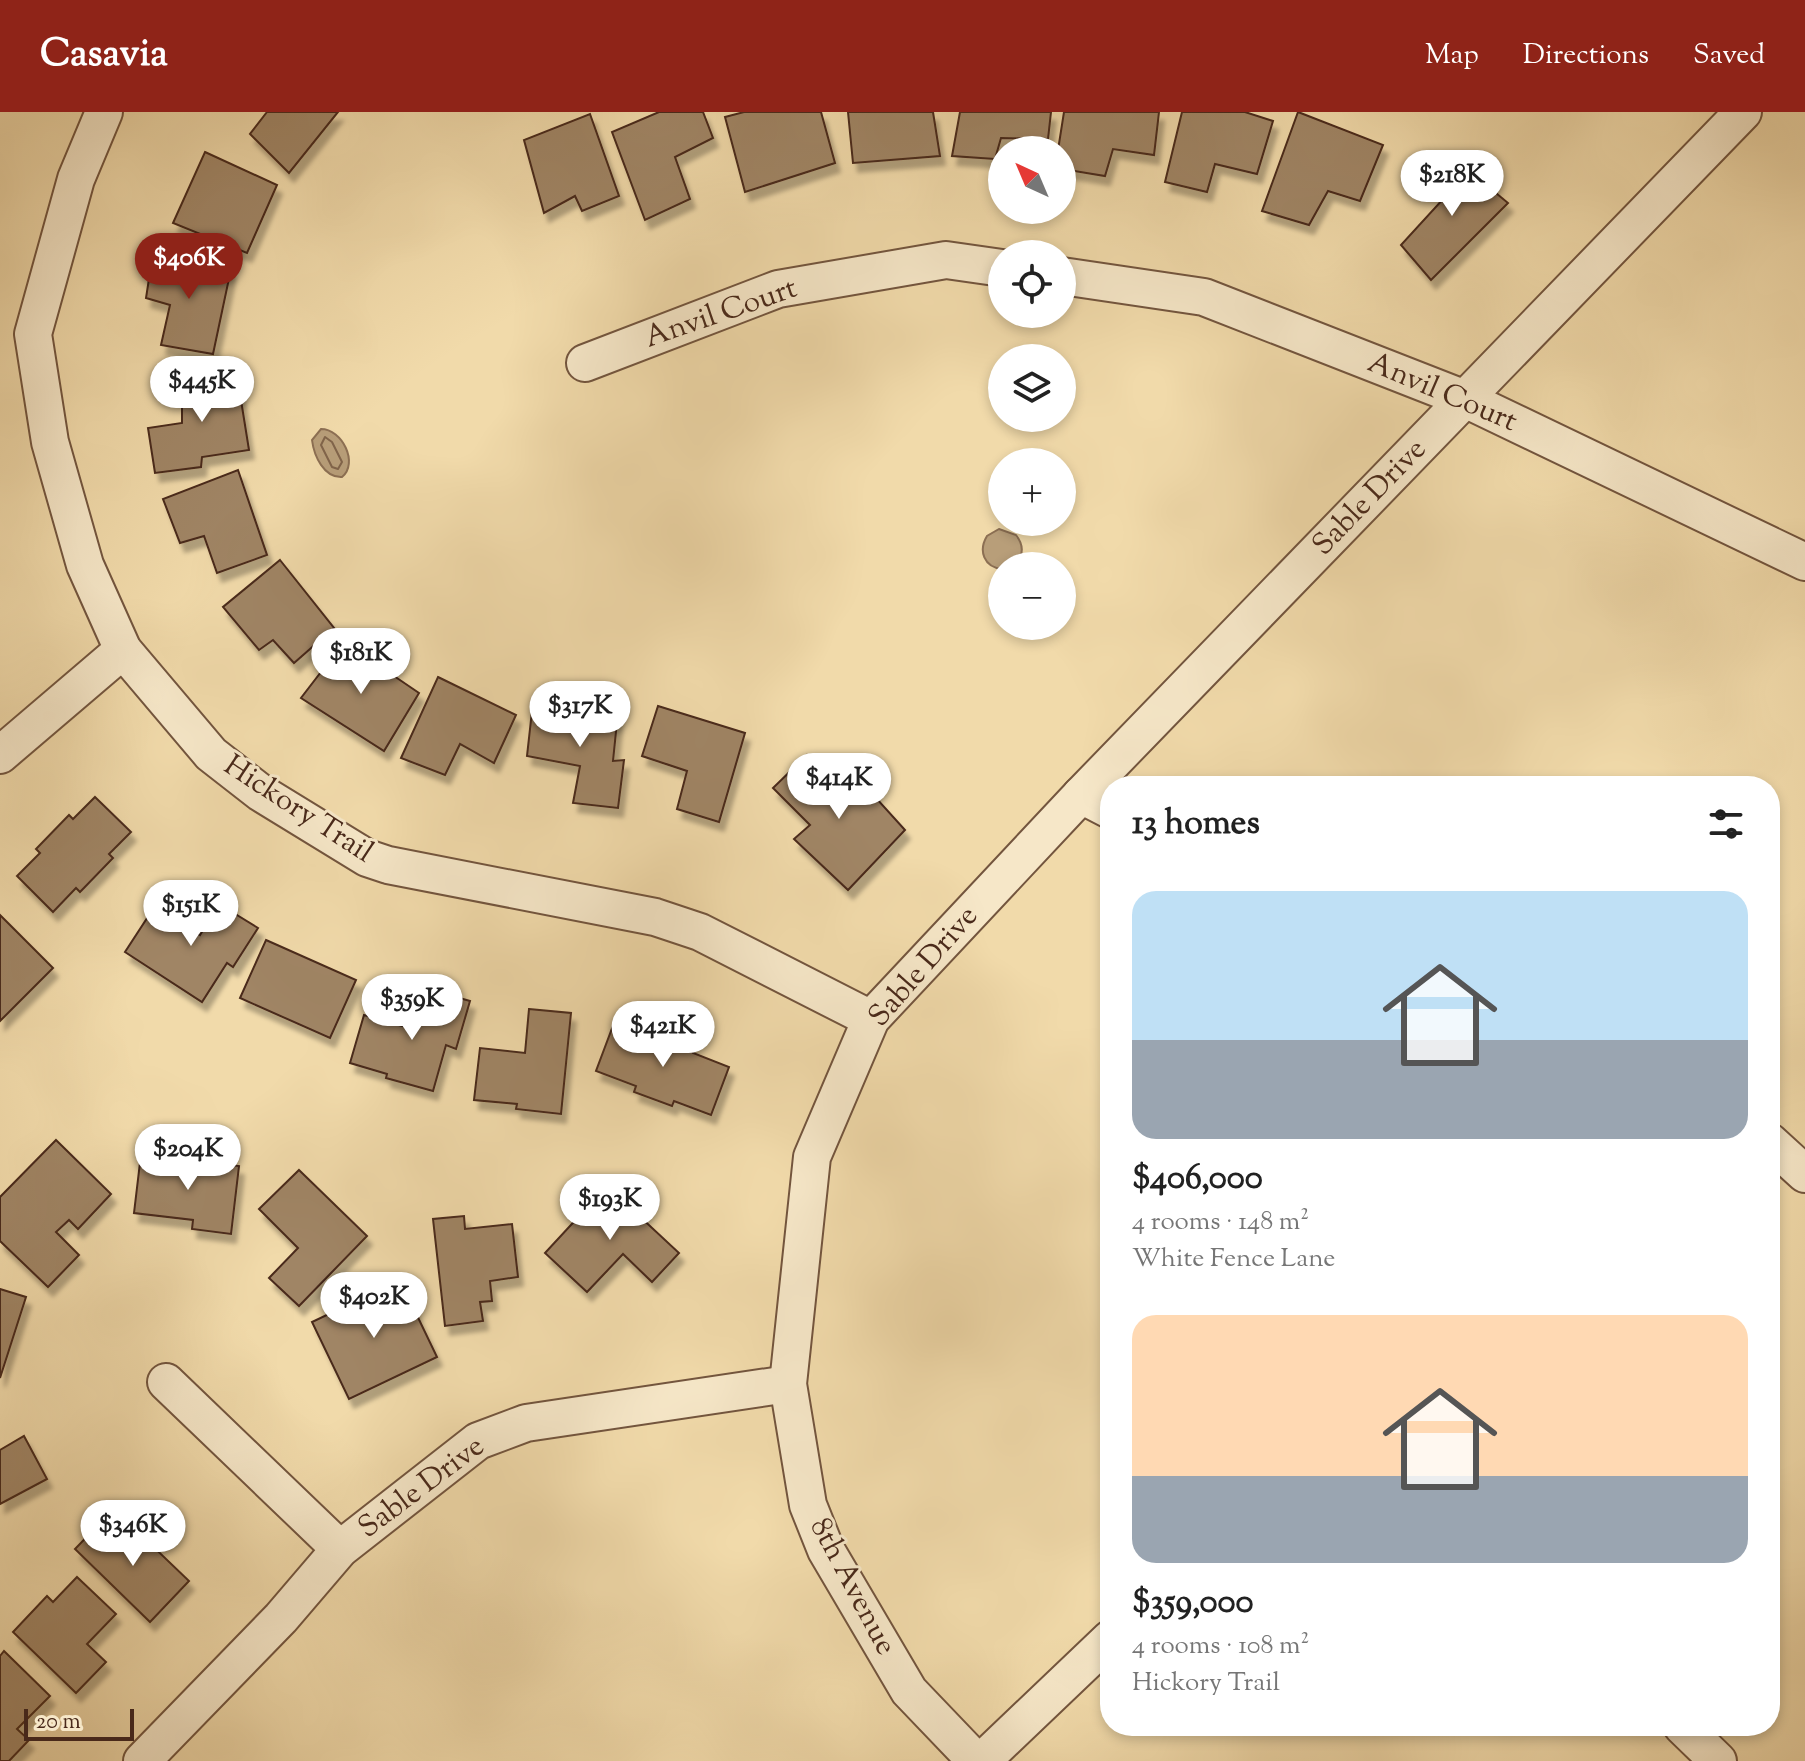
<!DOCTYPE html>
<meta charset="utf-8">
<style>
body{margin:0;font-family:"Sorts Mill Goudy",serif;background:#f6f6f6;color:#222;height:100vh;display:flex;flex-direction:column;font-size:30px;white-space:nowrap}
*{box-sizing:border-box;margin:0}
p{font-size:26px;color:#767676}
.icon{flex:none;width:44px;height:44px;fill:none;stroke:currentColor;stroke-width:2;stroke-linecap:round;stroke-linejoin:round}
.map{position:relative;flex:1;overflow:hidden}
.panel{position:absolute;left:1100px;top:664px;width:680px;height:960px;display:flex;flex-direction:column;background:#fff;border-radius:32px;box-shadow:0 4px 12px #0003}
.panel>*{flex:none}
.needle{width:52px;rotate:316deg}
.fabs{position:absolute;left:988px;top:24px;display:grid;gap:16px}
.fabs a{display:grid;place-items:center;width:88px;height:88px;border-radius:50%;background:#fff;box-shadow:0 4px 12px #0003;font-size:40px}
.scale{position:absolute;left:24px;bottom:20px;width:110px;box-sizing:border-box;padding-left:8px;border:4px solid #49291a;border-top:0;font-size:22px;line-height:28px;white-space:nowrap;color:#49291a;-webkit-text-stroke:6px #f6e7c8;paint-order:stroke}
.price{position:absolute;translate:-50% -68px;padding:0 18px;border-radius:28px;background:#fff;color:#222;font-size:26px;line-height:52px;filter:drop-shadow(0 2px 4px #0008)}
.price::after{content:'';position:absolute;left:50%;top:48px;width:24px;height:18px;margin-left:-12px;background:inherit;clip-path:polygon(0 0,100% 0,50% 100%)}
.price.active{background:#8f2418;color:#fff}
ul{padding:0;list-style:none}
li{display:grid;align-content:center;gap:16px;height:424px;padding:0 32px}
li span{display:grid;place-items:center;height:248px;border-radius:24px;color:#555}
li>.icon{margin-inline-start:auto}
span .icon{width:144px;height:144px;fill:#fffc;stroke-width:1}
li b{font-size:34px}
h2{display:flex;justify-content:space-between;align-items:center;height:96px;padding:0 32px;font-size:34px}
header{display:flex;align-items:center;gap:48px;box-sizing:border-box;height:112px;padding:0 40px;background:#8f2418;color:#fff}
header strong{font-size:38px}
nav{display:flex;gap:44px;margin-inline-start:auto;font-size:28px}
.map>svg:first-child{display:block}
</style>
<header>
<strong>Casavia</strong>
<nav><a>Map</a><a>Directions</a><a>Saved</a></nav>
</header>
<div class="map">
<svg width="1805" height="1649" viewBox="0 0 1805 1649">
<defs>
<filter id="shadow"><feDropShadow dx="5" dy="9" stdDeviation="2" flood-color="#0004"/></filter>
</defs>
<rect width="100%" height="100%" fill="#f1daaa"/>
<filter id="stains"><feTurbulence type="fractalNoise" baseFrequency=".0025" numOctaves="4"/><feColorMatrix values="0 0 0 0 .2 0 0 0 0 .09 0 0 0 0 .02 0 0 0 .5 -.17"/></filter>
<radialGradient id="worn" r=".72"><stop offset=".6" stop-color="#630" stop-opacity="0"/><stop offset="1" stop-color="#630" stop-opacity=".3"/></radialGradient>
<g fill="#b89e79" stroke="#8c6f53" stroke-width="2">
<path d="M321 317C342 317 359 351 342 365 324 366 314 344 312 328Z"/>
<path d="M999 417 1016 423C1024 433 1024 442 1016 452L1002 454V457C984 455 978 439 987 424Z"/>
</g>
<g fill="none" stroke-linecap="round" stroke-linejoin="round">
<path stroke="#80644a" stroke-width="2" d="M325 325 332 330 342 350 338 357 332 355 321 333Z"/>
</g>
<g fill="#a08565" stroke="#49291a" stroke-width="2" filter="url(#shadow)">
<path d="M267 0H338L289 61 250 22Z"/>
<path d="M659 0H703L713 26 675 45 690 87 645 108 612 20Z"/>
<path d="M744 0H821L835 51 745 80 725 5Z"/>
<path d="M848 0H933L940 44 853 51Z"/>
<path d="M960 0H1051L1048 27 1001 26 995 47 952 44Z"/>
<path d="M1064 0H1159L1154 43 1113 37 1105 64 1062 57V38H1058Z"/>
<path d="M1182 0H1245L1273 9 1257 62 1215 52 1207 80 1165 70Z"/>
<path d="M1298 0 1383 33 1360 89 1328 79 1309 113 1262 99Z"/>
<path d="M590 2 619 84 582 99 575 84 544 101 524 28Z"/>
<path d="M205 40 277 73 247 141 173 111Z"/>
<path d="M1442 50 1467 57 1508 91 1431 168 1401 133 1445 85 1427 65Z"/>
<path d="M153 141 231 157 213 242 161 233 170 193 146 186Z"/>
<path d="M236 257 249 338 202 345 201 355 155 361 148 316 182 311V267Z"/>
<path d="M238 358 267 443 217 461 204 424 180 431 163 387Z"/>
<path d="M280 448 334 516 294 551 273 528 259 538 223 495Z"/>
<path d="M344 530 419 581 384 639 301 586Z"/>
<path d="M438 565 516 603 494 651 460 632 445 663 401 646Z"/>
<path d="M533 590 618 600 613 649 624 648 618 696 573 691 580 654 527 644Z"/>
<path d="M658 594 745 621 719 710 677 697 687 659 642 644Z"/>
<path d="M807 643 843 678 858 666 905 718 848 778 794 727 810 713 773 676Z"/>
<path d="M95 685 131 720 109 742 113 746 80 780 76 776 53 800 17 764 40 741 36 737 69 703 73 707Z"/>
<path d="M219 792 258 816 233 855 227 851 202 890 125 840 155 794 200 823Z"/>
<path d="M0 803 53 856 0 909Z"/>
<path d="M266 828 356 868 330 926 240 886Z"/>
<path d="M428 877 470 889 456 937 446 933 433 979 386 966 387 962 350 951 364 903 402 914 404 907 418 911Z"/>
<path d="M529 897 571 901 561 1002 516 997 517 992 474 988 480 936 525 941Z"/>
<path d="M614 911 655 926 657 921 695 936 693 941 729 955 711 1003 674 989 672 994 634 980 636 974 596 959Z"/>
<path d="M56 1028 111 1082 78 1117 69 1108 56 1120 79 1143 48 1175 0 1129V1085Z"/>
<path d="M141 1042 239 1054 231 1122 192 1117 193 1108 134 1101Z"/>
<path d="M299 1058 367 1124 299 1194 269 1166 298 1136 259 1097Z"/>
<path d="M607 1074 679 1141 652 1170 623 1142 587 1180 545 1141Z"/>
<path d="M464 1104 465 1117 512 1112 518 1165 490 1169 492 1189 480 1190 483 1209 445 1214 433 1107Z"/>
<path d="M400 1168 437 1245 349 1287 312 1210Z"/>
<path d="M0 1177 26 1185 0 1266Z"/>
<path d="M24 1324 47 1367 0 1392V1338Z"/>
<path d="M106 1405 130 1429 139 1421 189 1469 150 1510 75 1437Z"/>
<path d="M77 1465 116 1502 87 1532 106 1550 76 1581 13 1520 47 1484 53 1490Z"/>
<path d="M4 1539 50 1584 17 1617 29 1628 9 1649H0V1544Z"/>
</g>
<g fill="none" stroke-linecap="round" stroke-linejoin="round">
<defs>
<g id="minor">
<path d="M104 0 76 67 33 222 50 330 85 453 123 538 211 642 261 681 367 746 388 753 655 805 700 820 871 907"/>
<path d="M1062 164 1204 185 1465 287 1805 450"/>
<path d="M585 251 778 177 946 148 1002 156"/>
<path d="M0 643 123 538"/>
<path d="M1081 683 1110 698"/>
<path d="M1770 1030 1805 1062"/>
<path d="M166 1270 340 1437"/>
<path d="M1682 1614 1718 1649"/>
<path d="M142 1649 281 1506 340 1437 478 1329 526 1311 788 1272"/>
<path d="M976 1649 909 1579 826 1438 808 1393 788 1272 812 1045 871 907 1081 683 1743 0"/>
<path d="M982 1649 1110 1527"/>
</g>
</defs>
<use href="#minor" stroke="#73553e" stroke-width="40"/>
<use href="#minor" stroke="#f6e7c8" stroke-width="36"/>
</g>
<g text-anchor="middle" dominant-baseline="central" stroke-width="6" stroke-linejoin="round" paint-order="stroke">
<g font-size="30" fill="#49291a" stroke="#f6e7c8">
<text transform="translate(721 202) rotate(-19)">Anvil Court</text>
<text transform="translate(1442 281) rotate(23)">Anvil Court</text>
<text transform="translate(1370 386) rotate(-46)">Sable Drive</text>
<text transform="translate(298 698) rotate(33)">Hickory Trail</text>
<text transform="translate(924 855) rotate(-49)">Sable Drive</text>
<text transform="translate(422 1376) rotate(-37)">Sable Drive</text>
<text transform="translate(852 1475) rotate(62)">8th Avenue</text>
</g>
</g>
<rect width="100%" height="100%" filter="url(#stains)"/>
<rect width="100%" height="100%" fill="url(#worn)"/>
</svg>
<div class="fabs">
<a><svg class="needle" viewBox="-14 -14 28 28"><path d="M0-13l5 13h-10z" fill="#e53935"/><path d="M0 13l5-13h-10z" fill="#767676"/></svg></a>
<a><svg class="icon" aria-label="locate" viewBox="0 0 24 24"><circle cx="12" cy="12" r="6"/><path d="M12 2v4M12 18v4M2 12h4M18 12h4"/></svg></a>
<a><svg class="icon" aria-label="layers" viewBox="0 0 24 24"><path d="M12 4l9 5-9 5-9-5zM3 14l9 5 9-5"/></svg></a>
<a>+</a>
<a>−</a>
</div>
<div class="scale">20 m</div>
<b class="price" style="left:1452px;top:106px">$218K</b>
<b class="price active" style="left:189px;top:189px">$406K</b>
<b class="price" style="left:202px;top:312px">$445K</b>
<b class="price" style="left:361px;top:584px">$181K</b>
<b class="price" style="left:580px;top:637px">$317K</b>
<b class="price" style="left:839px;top:709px">$414K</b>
<b class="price" style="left:191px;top:836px">$151K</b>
<b class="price" style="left:412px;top:930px">$359K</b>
<b class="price" style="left:663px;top:957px">$421K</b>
<b class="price" style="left:188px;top:1080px">$204K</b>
<b class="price" style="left:610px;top:1130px">$193K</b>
<b class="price" style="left:374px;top:1228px">$402K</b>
<b class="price" style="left:133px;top:1456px">$346K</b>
<section class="panel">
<h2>13 homes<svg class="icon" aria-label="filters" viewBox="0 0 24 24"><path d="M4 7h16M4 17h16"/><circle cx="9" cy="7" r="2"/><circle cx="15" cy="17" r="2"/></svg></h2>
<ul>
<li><span style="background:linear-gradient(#bfe0f5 60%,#9aa5b1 0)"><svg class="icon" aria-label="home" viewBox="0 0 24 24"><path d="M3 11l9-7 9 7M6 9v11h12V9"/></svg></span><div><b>$406,000</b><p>4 rooms · 148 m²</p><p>White Fence Lane</p></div></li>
<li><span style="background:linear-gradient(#ffd9b3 65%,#9aa5b1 0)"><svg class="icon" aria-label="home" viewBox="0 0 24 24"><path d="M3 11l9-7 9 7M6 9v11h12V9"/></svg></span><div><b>$359,000</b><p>4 rooms · 108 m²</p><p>Hickory Trail</p></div></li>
</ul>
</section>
</div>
